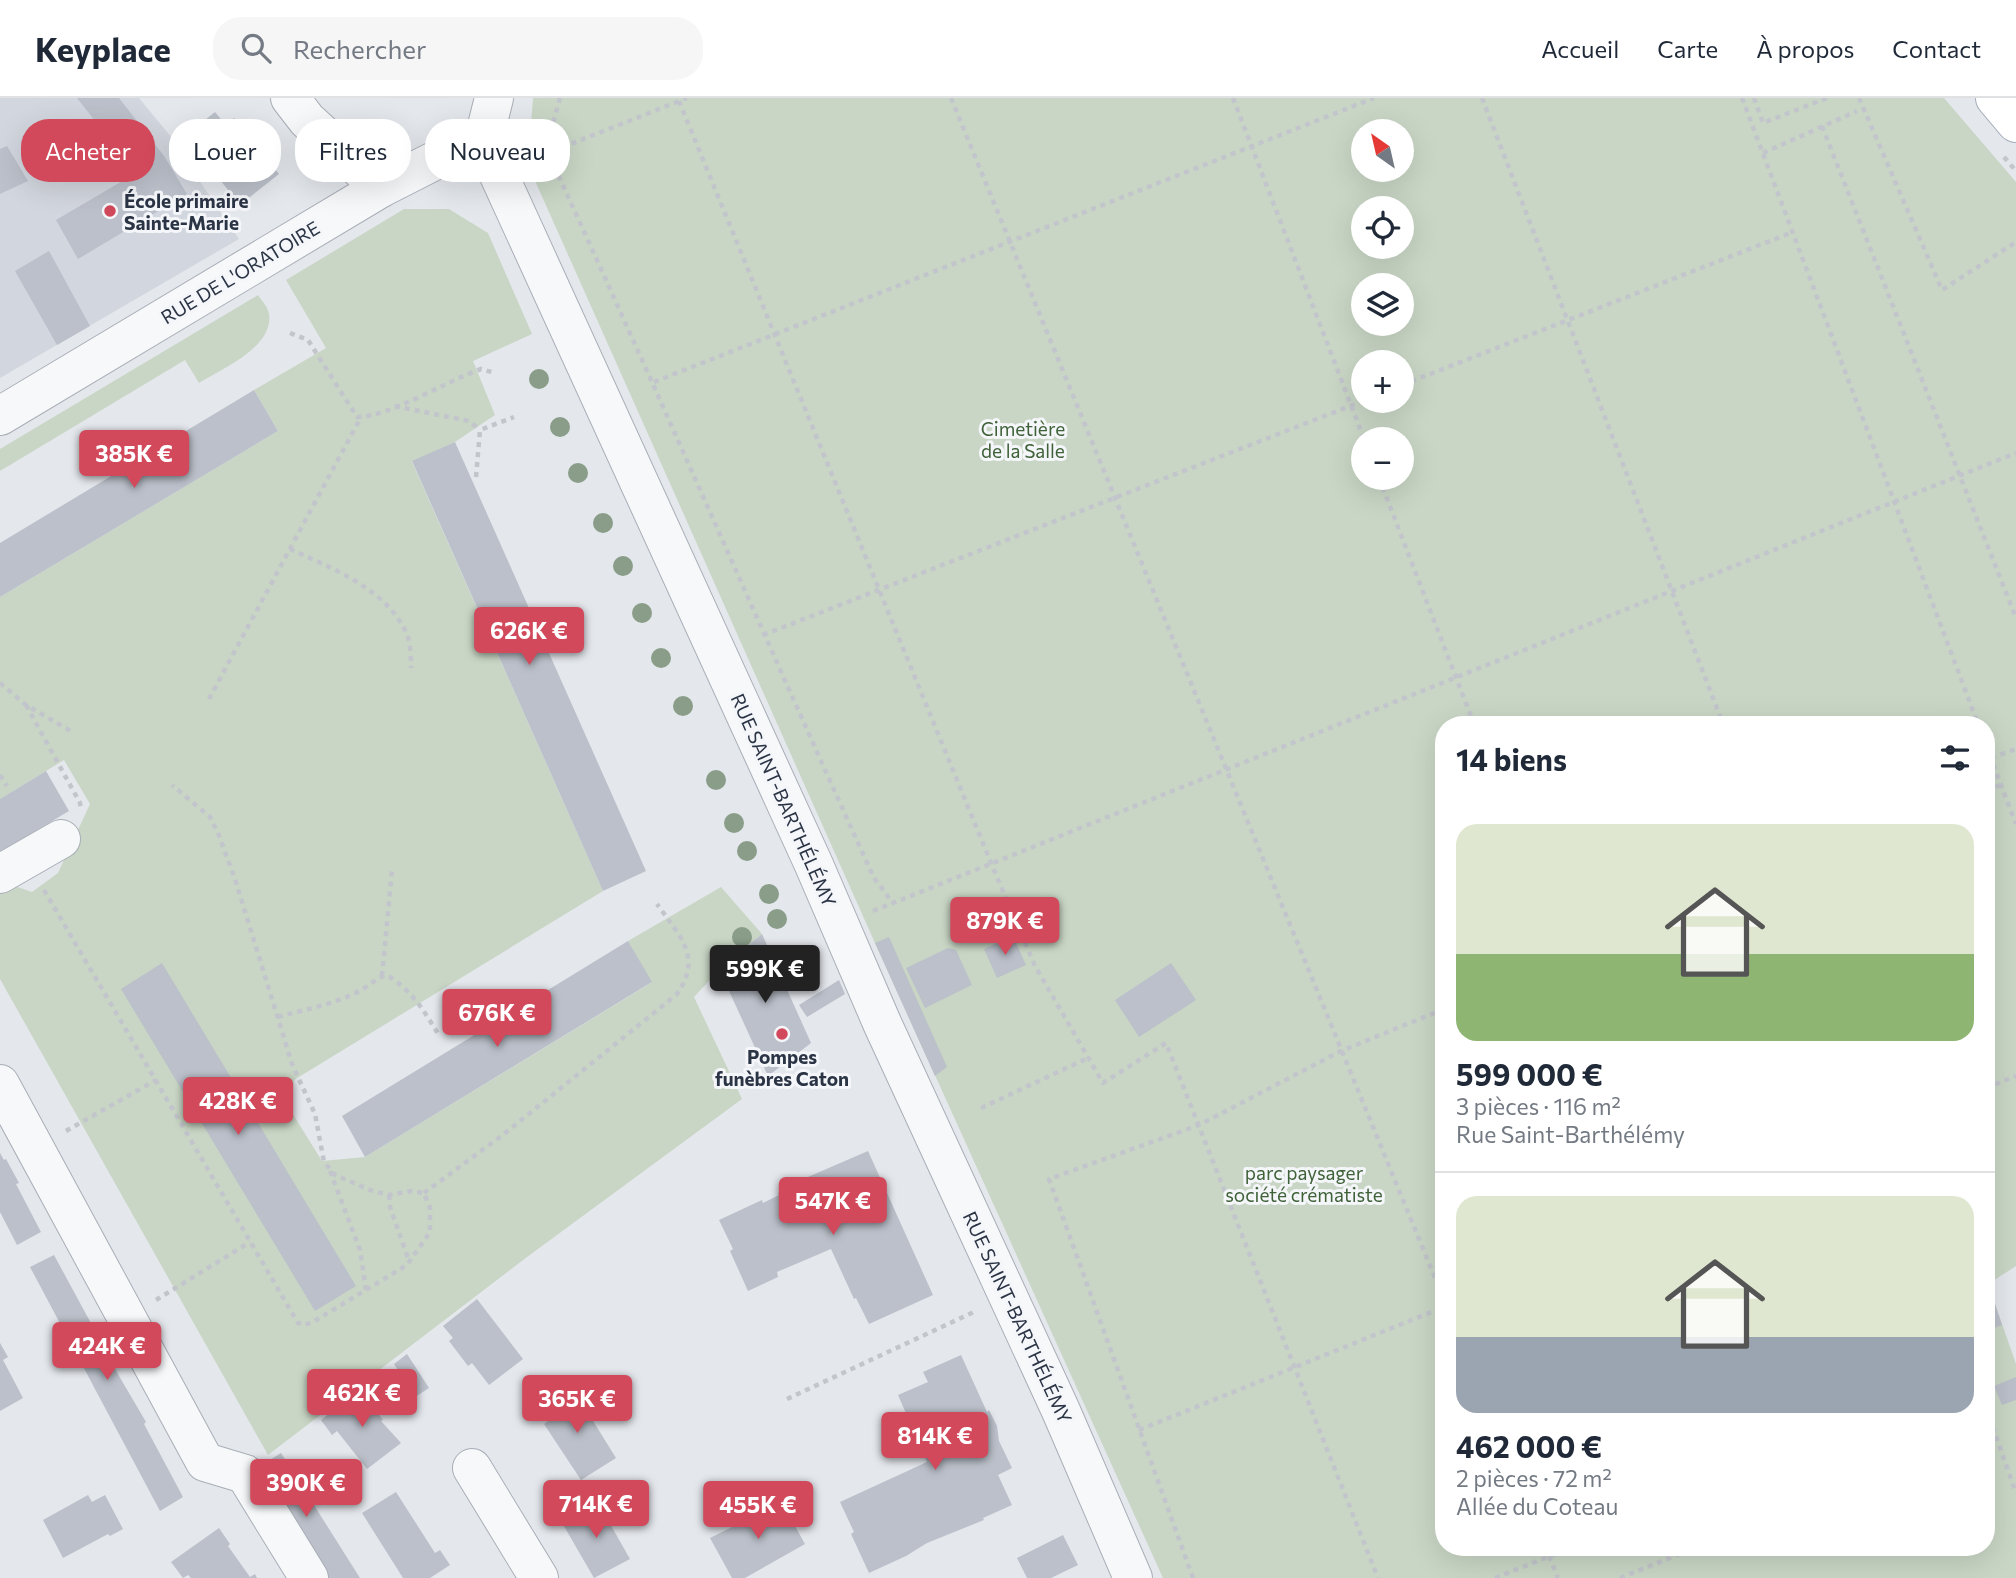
<!DOCTYPE html>
<html lang="fr">
<meta charset="utf-8">
<style>
body{margin:0;font-family:Commissioner,sans-serif;background:#f6f6f7;color:#1f2937;height:100vh;display:flex;flex-direction:column;font-size:26px;white-space:nowrap}
*{box-sizing:border-box;margin:0}
p{font-size:23px;color:#747a83}
.icon{flex:none;width:38px;height:38px;fill:none;stroke:currentColor;stroke-width:2;stroke-linecap:round;stroke-linejoin:round}
.map{position:relative;flex:1;overflow:hidden}
.side{position:absolute;left:1435px;top:618px;width:560px;height:840px;display:flex;flex-direction:column;background:#fff;border-radius:28px;box-shadow:0 7px 28px #0002}
.side>*{flex:none}
.top-card{position:absolute;left:21px;top:21px;width:665px;height:63px;display:flex;gap:14px}
.needle{width:46px;rotate:326deg}
.buttons{position:absolute;left:1351px;top:21px;display:grid;gap:14px}
.buttons a{display:grid;place-items:center;width:63px;height:63px;border-radius:50%;background:#fff;box-shadow:0 7px 28px #0002;font-size:35px}
.price{position:absolute;translate:-50% -60px;padding:0 16px;border-radius:7px;background:#d1495b;color:#fff;font-size:23px;line-height:46px;filter:drop-shadow(0 2px 4px #0008)}
.price::after{content:'';position:absolute;left:50%;top:42px;width:21px;height:16px;margin-left:-10px;background:inherit;clip-path:polygon(0 0,100% 0,50% 100%)}
.price.current{background:#222;color:#fff}
ul{padding:0;list-style:none}
li{display:grid;align-content:center;gap:14px;height:371px;padding:0 21px}
li+li{border-top:2px solid #e0e1e3}
li span{display:grid;place-items:center;height:217px;border-radius:21px;color:#555}
li>.icon{margin-inline-start:auto}
span .icon{width:126px;height:126px;fill:#fffc;stroke-width:1}
li b{font-size:30px}
h2{display:flex;justify-content:space-between;align-items:center;height:84px;padding:0 21px;font-size:30px}
.chip{padding:0 24px;border-radius:28px;background:#fff;box-shadow:0 7px 28px #0002;font-size:24px;line-height:63px}
.chip.current{background:#d1495b;color:#fff}
header{display:flex;align-items:center;gap:42px;box-sizing:border-box;height:98px;padding:0 35px;background:#fff;border-bottom:2px solid #e0e1e3}
header strong{font-size:33px}
nav{display:flex;gap:38px;margin-inline-start:auto;font-size:24px}
.search{width:490px;height:63px;background:#f6f6f7;display:flex;align-items:center;gap:18px;box-sizing:border-box;padding:0 24px;border-radius:28px;color:#747a83;font-size:26px}
.map>svg:first-child{display:block}
</style>
<header>
<strong>Keyplace</strong>
<div class="search"><svg class="icon" aria-label="search" viewBox="0 0 24 24"><circle cx="10" cy="10" r="6"/><path d="M15 15l6 6"/></svg>Rechercher</div>
<nav><a>Accueil</a><a>Carte</a><a>À propos</a><a>Contact</a></nav>
</header>
<div class="map">
<svg width="2016" height="1480" viewBox="0 0 2016 1480">
<rect width="100%" height="100%" fill="#e4e7ec"/>
<path fill="#d2d6de" d="M0 0H139L181 51 179 53 239 141 0 280Z"/>
<g fill="#c9d6c5" fill-rule="evenodd">
<path d="M533 0H1944L2016 84V1168L1988 1186 2016 1266V1480H1163L875 845 528 67ZM1363 33H1402V72H1363ZM1363 110H1402V149H1363ZM1363 187H1402V226H1363ZM1363 264H1402V303H1363ZM1363 341H1402V380H1363ZM1444 626H1986V1449H1444Z"/>
<path d="M404 111H449L488 135 532 236 473 263 495 317 455 344 412 364 603 793 294 982 289 1010 322 1063 365 1059 651 885 628 843 721 789 762 836 720 871 694 899 742 1001 527 1159 268 1357 0 881V789L6 785 32 794 58 775 90 706 64 662 0 701V499L278 333 254 292 326 250 286 182Z"/>
<path d="M258 197C262 203 268 209 269 216 274 249 223 270 199 285L185 262 0 373V351Z"/>
</g>
<g fill="#bbc0ca">
<path d="M77 0H119L164 58 187 96 78 161 56 122 136 75Z"/>
<path d="M215 14 225 26 234 20 279 76 240 107 185 38Z"/>
<path d="M7 48 28 83 0 96V51Z"/>
<path d="M49 153 90 228 57 247 15 173Z"/>
<path d="M254 292 278 333 0 499V445Z"/>
<path d="M455 344 646 773 603 793 412 363Z"/>
<path d="M46 673 69 713 0 754V701Z"/>
<path d="M762 836 811 945 768 978 719 871Z"/>
<path d="M1013 838 1026 867 997 880 984 851Z"/>
<path d="M889 839 947 969 935 978 875 845Z"/>
<path d="M628 843 652 884 365 1059 342 1018Z"/>
<path d="M948 850 956 852 972 887 925 910 906 870Z"/>
<path d="M162 865 356 1188 315 1213 121 891Z"/>
<path d="M1171 865 1196 902 1139 939 1115 902Z"/>
<path d="M839 882 845 896 807 919 799 907Z"/>
<path d="M868 1053 933 1197 869 1226 856 1200 854 1201 831 1151 777 1174 778 1179 748 1193 730 1153 733 1151 719 1122 762 1102 763 1105 779 1097 778 1095 789 1090 787 1088Z"/>
<path d="M0 1055 4 1062 6 1061 19 1085 16 1086 41 1134 17 1147 0 1114Z"/>
<path d="M54 1157 93 1229 96 1228 109 1253 106 1255 112 1266 146 1324 144 1326 183 1399 160 1413 30 1169Z"/>
<path d="M1990 1191 2002 1227 1986 1233V1193Z"/>
<path d="M477 1201 523 1261 489 1287 472 1265 468 1268 449 1243 453 1240 443 1228Z"/>
<path d="M0 1245 8 1259 3 1262 23 1300 0 1313Z"/>
<path d="M407 1256 429 1290 415 1299 394 1266Z"/>
<path d="M961 1257 987 1314 989 1312 997 1328 999 1343 1012 1370 998 1377 1012 1407 983 1420 984 1422 927 1445 906 1458 869 1475 851 1436 854 1434 840 1404 927 1364 898 1297 928 1284 923 1274Z"/>
<path d="M2016 1279V1302L2002 1307 1994 1288Z"/>
<path d="M360 1292 383 1322 381 1323 401 1345 367 1371 337 1333 332 1337 321 1322Z"/>
<path d="M566 1292 573 1307 580 1302 616 1360 581 1382 544 1326 552 1320 543 1305Z"/>
<path d="M281 1355 360 1480H326L257 1370Z"/>
<path d="M396 1394 435 1455 440 1452 450 1467 430 1480H403L362 1415Z"/>
<path d="M88 1397 92 1404 105 1397 123 1431 110 1438 108 1436 63 1460 43 1422Z"/>
<path d="M780 1401 805 1446 745 1480H732L710 1440 758 1416V1414Z"/>
<path d="M597 1403 630 1461 594 1480 561 1423Z"/>
<path d="M219 1430 230 1446 228 1448 250 1479 255 1476 257 1480H191L188 1477 183 1480 171 1464Z"/>
<path d="M1063 1437 1078 1467 1051 1480H1027L1017 1460Z"/>
</g>
<g fill="none" stroke-linecap="round" stroke-linejoin="round">
<defs>
<g id="minor">
<path d="M290 0 307 22 381 90"/>
<path d="M484 40 497 73 814 767 882 925 1061 1313 1133 1480"/>
<path d="M484 40 494 0"/>
<path d="M0 318 381 90 442 59 484 40"/>
<path d="M0 776 61 741"/>
<path d="M0 986 205 1364 245 1376 309 1480"/>
<path d="M472 1370 539 1480"/>
</g>
<path id="major" d="M1995 0 2016 25"/>
</defs>
<use href="#minor" stroke="#a9aeb7" stroke-width="40"/>
<use href="#major" stroke="#a3abb8" stroke-width="40"/>
<g stroke="#c2c5cb" stroke-width="4.5" stroke-dasharray="5 5" stroke-linecap="butt">
<path d="M560 0 552 29 554 68C663 305 766 543 874 780L893 805"/>
<path d="M951 0 1444 1202"/>
<path d="M1233 0 1364 341"/>
<path d="M1482 0 1723 626"/>
<path d="M1742 0 1978 626"/>
<path d="M1754 0 1763 25 1827 0"/>
<path d="M1859 0 1942 192 2016 144"/>
<path d="M679 3 991 765 1035 868 1103 985 1166 945 1378 1480"/>
<path d="M1822 28 2016 520"/>
<path d="M553 53 687 0"/>
<path d="M1763 55 1857 13"/>
<path d="M2004 59 2016 73"/>
<path d="M290 235 308 242 357 319C390 319 446 283 481 271L495 275"/>
<path d="M654 284 1374 0"/>
<path d="M1402 287 1793 134"/>
<path d="M395 308 469 323 480 332"/>
<path d="M476 379 480 332 514 319"/>
<path d="M1379 380 1474 626"/>
<path d="M290 451C331 470 383 489 405 532 411 543 411 559 411 570"/>
<path d="M763 537 1363 303"/>
<path d="M0 585 26 607 74 635"/>
<path d="M209 601 361 319"/>
<path d="M26 607 80 705 81 712"/>
<path d="M1986 648 2016 726"/>
<path d="M1991 660 2016 651"/>
<path d="M0 677 7 688"/>
<path d="M1986 692 2001 687"/>
<path d="M44 792 298 1225 304 1227 313 1224 407 1167 430 1134V1110L424 1095 411 1093 389 1097 370 1092 335 1077 324 1064 315 1016 292 966 235 781 218 735 210 719 172 687"/>
<path d="M873 813 2016 355"/>
<path d="M382 878 392 772"/>
<path d="M278 919C306 911 337 906 363 891 371 886 377 880 386 877 411 890 426 916 440 939"/>
<path d="M1986 990 2016 978"/>
<path d="M981 1010 1088 960"/>
<path d="M66 1033 156 982"/>
<path d="M330 1073 360 1152 366 1192"/>
<path d="M424 1095 504 1036 676 897C704 860 679 837 657 806"/>
<path d="M389 1097 390 1109 409 1163"/>
<path d="M156 1202 250 1144"/>
<path d="M787 1301 976 1213"/>
<path d="M1986 1310 2016 1395"/>
<path d="M1139 1332 1444 1209"/>
<path d="M1545 1449 1558 1480"/>
<path d="M1193 1480 1049 1081 1199 1027 1341 953 1444 911"/>
<path d="M1495 1480 1573 1449"/>
<path d="M1620 1480 1697 1449"/>
</g>
<use href="#minor" stroke="#f7f8fa" stroke-width="38"/>
<use href="#major" stroke="#fff" stroke-width="38"/>
</g>
<g fill="#899d89">
<circle cx="539" cy="281" r="10"/>
<circle cx="560" cy="329" r="10"/>
<circle cx="578" cy="375" r="10"/>
<circle cx="603" cy="425" r="10"/>
<circle cx="623" cy="468" r="10"/>
<circle cx="642" cy="515" r="10"/>
<circle cx="661" cy="560" r="10"/>
<circle cx="683" cy="608" r="10"/>
<circle cx="716" cy="682" r="10"/>
<circle cx="734" cy="725" r="10"/>
<circle cx="747" cy="753" r="10"/>
<circle cx="769" cy="796" r="10"/>
<circle cx="777" cy="821" r="10"/>
<circle cx="742" cy="839" r="10"/>
</g>
<g fill="#d1495b" stroke="#f4f6f9" stroke-width="2.5">
<circle cx="110" cy="113" r="7"/>
<circle cx="782" cy="936" r="7"/>
</g>
<g text-anchor="middle" dominant-baseline="central" stroke-width="6" stroke-linejoin="round" paint-order="stroke">
<g font-size="19" font-weight="bold" fill="#2b3445" stroke="#f4f6f9" text-anchor="start">
<text x="124" y="102">École primaire<tspan x="124" dy="22">Sainte-Marie</tspan></text>
<text x="782" y="958" text-anchor="middle">Pompes<tspan x="782" dy="22">funèbres Caton</tspan></text>
</g>
<g font-size="19" fill="#2b3445" stroke="#f4f6f9">
<text transform="translate(240 174) rotate(-31)">RUE DE L'ORATOIRE</text>
<text transform="translate(784 702) rotate(66)">RUE SAINT-BARTHÉLÉMY</text>
<text transform="translate(1018 1219) rotate(65)">RUE SAINT-BARTHÉLÉMY</text>
</g>
<g font-size="19" fill="#3f6138" stroke="#f4f6f9">
<text x="1023" y="330">Cimetière<tspan x="1023" dy="22">de la Salle</tspan></text>
<text x="1304" y="1074">parc paysager<tspan x="1304" dy="22">société crématiste</tspan></text>
</g>
</g>
</svg>
<div class="buttons">
<a><svg class="needle" viewBox="-14 -14 28 28"><path d="M0-13l5 13h-10z" fill="#e53935"/><path d="M0 13l5-13h-10z" fill="#747a83"/></svg></a>
<a><svg class="icon" aria-label="locate" viewBox="0 0 24 24"><circle cx="12" cy="12" r="6"/><path d="M12 2v4M12 18v4M2 12h4M18 12h4"/></svg></a>
<a><svg class="icon" aria-label="layers" viewBox="0 0 24 24"><path d="M12 4l9 5-9 5-9-5zM3 14l9 5 9-5"/></svg></a>
<a>+</a>
<a>−</a>
</div>
<b class="price" style="left:134px;top:392px">385K €</b>
<b class="price" style="left:529px;top:569px">626K €</b>
<b class="price" style="left:1005px;top:859px">879K €</b>
<b class="price current" style="left:765px;top:907px">599K €</b>
<b class="price" style="left:497px;top:951px">676K €</b>
<b class="price" style="left:238px;top:1039px">428K €</b>
<b class="price" style="left:833px;top:1139px">547K €</b>
<b class="price" style="left:107px;top:1284px">424K €</b>
<b class="price" style="left:362px;top:1331px">462K €</b>
<b class="price" style="left:577px;top:1337px">365K €</b>
<b class="price" style="left:935px;top:1374px">814K €</b>
<b class="price" style="left:306px;top:1421px">390K €</b>
<b class="price" style="left:596px;top:1442px">714K €</b>
<b class="price" style="left:758px;top:1443px">455K €</b>
<div class="top-card">
<a class="chip current">Acheter</a>
<a class="chip">Louer</a>
<a class="chip">Filtres</a>
<a class="chip">Nouveau</a>
</div>
<section class="side">
<h2>14 biens<svg class="icon" aria-label="filters" viewBox="0 0 24 24"><path d="M4 7h16M4 17h16"/><circle cx="9" cy="7" r="2"/><circle cx="15" cy="17" r="2"/></svg></h2>
<ul>
<li><span style="background:linear-gradient(#dfe7d0 60%,#8fb573 0)"><svg class="icon" aria-label="home" viewBox="0 0 24 24"><path d="M3 11l9-7 9 7M6 9v11h12V9"/></svg></span><div><b>599 000 €</b><p>3 pièces · 116 m²</p><p>Rue Saint-Barthélémy</p></div></li>
<li><span style="background:linear-gradient(#dfe7d0 65%,#9aa5b1 0)"><svg class="icon" aria-label="home" viewBox="0 0 24 24"><path d="M3 11l9-7 9 7M6 9v11h12V9"/></svg></span><div><b>462 000 €</b><p>2 pièces · 72 m²</p><p>Allée du Coteau</p></div></li>
</ul>
</section>
</div>
